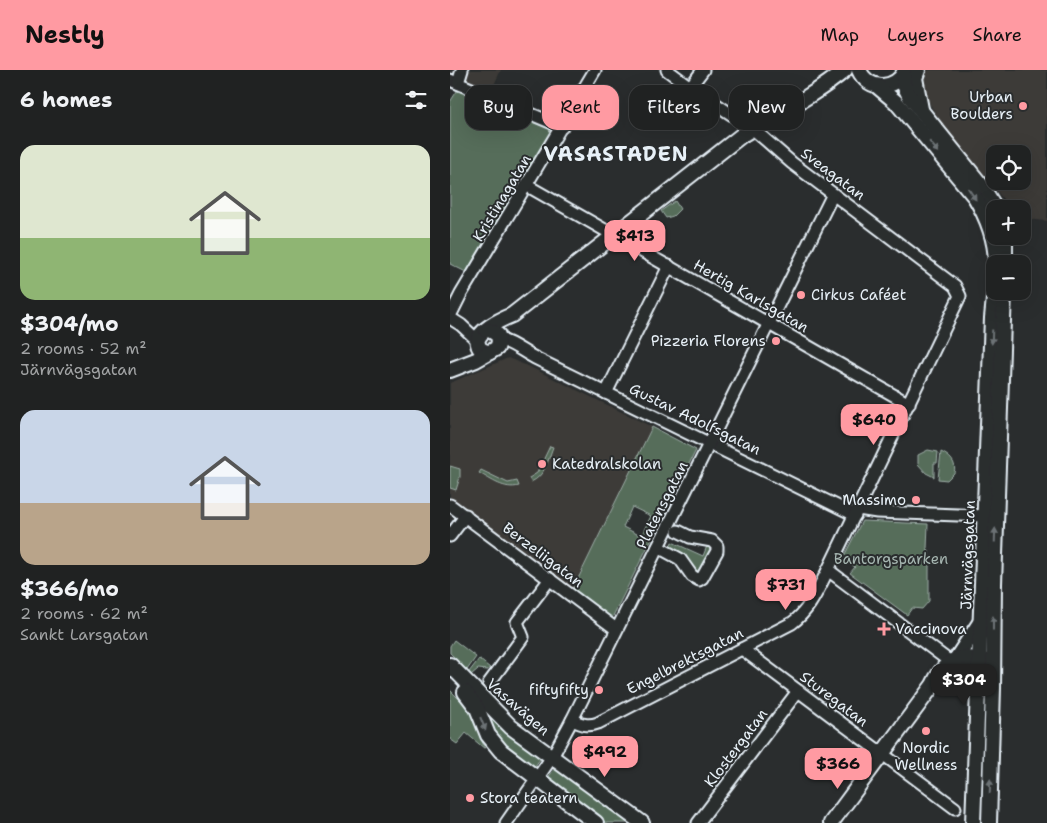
<!DOCTYPE html>
<meta charset="utf-8">
<style>
body{margin:0;font-family:"Shantell Sans",sans-serif;background:#2d2f2f;color:#f1f3f6;height:100vh;display:flex;flex-direction:column;font-size:19px;white-space:nowrap}
*{box-sizing:border-box;margin:0}
p{font-size:16px;color:#a2a4a5}
.icon{flex:none;width:28px;height:28px;fill:none;stroke:currentColor;stroke-width:2;stroke-linecap:round;stroke-linejoin:round}
.map{position:relative;flex:1;overflow:hidden}
.sheet{display:flex;flex-direction:column;background:#202222;width:450px}
.sheet>*{flex:none}
.banner{position:absolute;left:15px;top:15px;width:475px;height:45px;display:flex;gap:10px}
.controls{position:absolute;left:536px;top:75px;display:grid;gap:10px}
.controls a{display:grid;place-items:center;width:45px;height:45px;border-radius:10px;background:#202222;box-shadow:0 5px 20px #0002,0 0 0 1px #3d3f40;font-size:25px}
.price{position:absolute;translate:-50% -42px;padding:0 11px;border-radius:10px;background:#ff9aa2;color:#111;font-size:16px;line-height:32px;filter:drop-shadow(0 1px 2px #0008)}
.price::after{content:'';position:absolute;left:50%;top:30px;width:15px;height:11px;margin-left:-8px;background:inherit;clip-path:polygon(0 0,100% 0,50% 100%)}
.price.on{background:#222;color:#fff}
ul{padding:0;list-style:none}
li{display:grid;align-content:center;gap:10px;height:265px;padding:0 20px}
li span{display:grid;place-items:center;height:155px;border-radius:15px;color:#555}
li>.icon{margin-inline-start:auto}
span .icon{width:90px;height:90px;fill:#fffc;stroke-width:1}
li b{font-size:21px}
h2{display:flex;justify-content:space-between;align-items:center;height:60px;padding:0 20px;font-size:21px}
.pill{padding:0 18px;border-radius:15px;background:#202222;box-shadow:0 5px 20px #0002,0 0 0 1px #3d3f40;font-size:18px;line-height:45px}
.pill.on{background:#ff9aa2;color:#111}
header{display:flex;align-items:center;gap:30px;box-sizing:border-box;height:70px;padding:0 25px;background:#ff9aa2;color:#111}
header strong{font-size:24px}
nav{display:flex;gap:28px;margin-inline-start:auto;font-size:18px}
main{display:flex;flex:1;min-height:0}
.map>svg:first-child{display:block}
</style>
<header>
<strong>Nestly</strong>
<nav><a>Map</a><a>Layers</a><a>Share</a></nav>
</header>
<main>
<section class="sheet">
<h2>6 homes<svg class="icon" aria-label="filters" viewBox="0 0 24 24"><path d="M4 7h16M4 17h16"/><circle cx="9" cy="7" r="2"/><circle cx="15" cy="17" r="2"/></svg></h2>
<ul>
<li><span style="background:linear-gradient(#dfe7d0 60%,#8fb573 0)"><svg class="icon" aria-label="home" viewBox="0 0 24 24"><path d="M3 11l9-7 9 7M6 9v11h12V9"/></svg></span><div><b>$304/mo</b><p>2 rooms · 52 m²</p><p>Järnvägsgatan</p></div></li>
<li><span style="background:linear-gradient(#c9d6e8 60%,#b9a48a 0)"><svg class="icon" aria-label="home" viewBox="0 0 24 24"><path d="M3 11l9-7 9 7M6 9v11h12V9"/></svg></span><div><b>$366/mo</b><p>2 rooms · 62 m²</p><p>Sankt Larsgatan</p></div></li>
</ul>
</section>
<div class="map">
<svg width="597" height="753" viewBox="0 0 597 753">
<rect width="100%" height="100%" fill="#2a2d2e"/>
<filter id="ink" filterUnits="userSpaceOnUse"><feTurbulence type="fractalNoise" baseFrequency=".02" numOctaves="2"/><feDisplacementMap in="SourceGraphic" scale="10" xChannelSelector="R" yChannelSelector="G"/><feConvolveMatrix kernelMatrix="1 2 1 2 8 2 1 2 1" color-interpolation-filters="sRGB"/></filter>
<g filter="url(#ink)">
<g fill="#3c3a37" fill-rule="evenodd">
<path d="M17 0H51L41 21 18 11 15 5Z"/>
<path d="M473 0H597V151L575 149 573 148 572 139H556L553 129 488 48 475 26 470 4ZM545 84H572V111H545Z"/>
<path d="M58 288 80 297 202 357 123 519 0 427V313Z"/>
</g>
<g fill="#566d5a" stroke="#9fafa9" fill-rule="evenodd">
<path d="M9 18 99 57 100 64 16 202 0 194V32Z"/>
<path d="M225 131 230 139 223 146 216 148 211 141Z"/>
<path d="M202 357 246 380 162 548 123 519ZM182 437 201 446 191 466 173 457Z"/>
<path d="M100 376 103 377C98 390 95 406 81 412L79 408 87 403Z"/>
<path d="M478 380 488 382 487 393H484V407L476 403 468 394V385Z"/>
<path d="M491 382C500 386 507 393 504 403L497 410 488 409Z"/>
<path d="M0 396 10 399V407L6 420 0 418Z"/>
<path d="M31 400 58 413 67 411 69 416C54 420 42 410 29 403Z"/>
<path d="M412 451 478 454 477 479 479 480V531L472 539 462 538 457 545 400 503 405 497 393 488Z"/>
<path d="M222 472 253 486 257 476 259 475 263 477 249 505 219 479Z"/>
<path d="M4 570 26 587 17 600 0 583V576Z"/>
<path d="M29 589 40 598 37 600 28 599 21 605 19 602Z"/>
<path d="M0 620 17 637 24 650 35 679 16 663 7 674 0 669Z"/>
<path d="M27 631 94 684 81 701 52 678Z"/>
<path d="M107 695 185 753H151L95 712Z"/>
</g>
<g fill="none" stroke-linecap="round" stroke-linejoin="round">
<defs>
<g id="minor">
<path d="M0 10 112 57"/>
<path d="M8 13 12 0"/>
<path d="M240 17 253 0"/>
<path d="M76 115 459 334"/>
<path d="M0 246 11 224 145 0"/>
<path d="M0 248 11 255 27 270"/>
<path d="M49 269C63 273 73 282 85 288L405 445"/>
<path d="M156 323 219 196"/>
<path d="M0 435 166 559"/>
<path d="M408 439 427 442 535 446"/>
<path d="M0 466 16 445"/>
<path d="M208 477 230 489 242 506 249 510 252 508 267 481V476L262 471 240 467 228 461"/>
<path d="M378 500 499 591"/>
<path d="M292 579 505 738"/>
<path d="M39 613 73 567 67 552 100 509"/>
<path d="M122 650C131 654 138 657 148 653L342 553C360 540 368 519 378 500L510 226 505 216 342 93 302 58 240 17 217 0"/>
<path d="M56 753 102 687 122 650 383 124"/>
<path d="M248 753 348 621"/>
</g>
<g id="major">
<path d="M409 0C418 21 445 21 455 1"/>
<path d="M468 0 465 8 471 39"/>
<path d="M454 3 453 13 460 27 531 115 546 139"/>
<path d="M427 16 446 32 525 127C537 147 546 170 546 194"/>
<path d="M555 166V194"/>
<path d="M40 282C34 282 29 280 28 274 24 262 52 249 62 245L292 65C326 44 364 26 395 0"/>
<path d="M0 300 26 290 47 278 49 272 48 265 41 261 36 260"/>
<path d="M506 589 531 551"/>
<path d="M0 595 61 657 192 753"/>
<path d="M488 611C501 601 516 599 530 591"/>
<path d="M15 622 27 638 38 665 51 681 146 753"/>
<path d="M381 753 483 615C490 600 500 586 518 588 525 588 530 591 538 591"/>
<path d="M523 753 542 248 545 218"/>
<path d="M539 753 543 618 544 514 554 221"/>
</g>
</defs>
<use href="#minor" stroke="#e8f1f8" stroke-width="15"/>
<use href="#major" stroke="#e8f1f8" stroke-width="18"/>
<use href="#minor" stroke="#2a2d2e" stroke-width="11"/>
<use href="#major" stroke="#2a2d2e" stroke-width="14"/>
</g>
<defs><path id="oneway-solid" d="M-6-.8H1V-3.2L6.5 0L1 3.2V.8H-6Z" transform="scale(1.25)"/></defs>
<g fill="#6c7275">
<use href="#oneway-solid" transform="translate(484 77) rotate(50)"/>
<use href="#oneway-solid" transform="translate(522 124) rotate(56)"/>
<use href="#oneway-solid" transform="translate(542 267) rotate(92)"/>
<use href="#oneway-solid" transform="translate(545 465) rotate(-88)"/>
<use href="#oneway-solid" transform="translate(543 553) rotate(-90)"/>
<use href="#oneway-solid" transform="translate(33 654) rotate(68)"/>
<use href="#oneway-solid" transform="translate(540 716) rotate(-88)"/>
</g>
</g>
<g fill="#ff9aa2" stroke="#2a2d2e" stroke-width="2">
<circle cx="573" cy="36" r="5"/>
<circle cx="351" cy="225" r="5"/>
<circle cx="326" cy="271" r="5"/>
<circle cx="92" cy="394" r="5"/>
<circle cx="466" cy="430" r="5"/>
<path d="M431.5 551.5h5v5h5v5h-5v5h-5v-5h-5v-5h5z"/>
<circle cx="149" cy="620" r="5"/>
<circle cx="476" cy="661" r="5"/>
<circle cx="20" cy="728" r="5"/>
</g>
<g text-anchor="middle" dominant-baseline="central" stroke-width="4" stroke-linejoin="round" paint-order="stroke">
<g font-size="15" fill="#e8f1f8" stroke="#2a2d2e" text-anchor="end">
<text x="563" y="27">Urban<tspan x="563" dy="17">Boulders</tspan></text>
<text x="361" y="225" text-anchor="start">Cirkus Caféet</text>
<text x="316" y="271">Pizzeria Florens</text>
<text x="102" y="394" text-anchor="start">Katedralskolan</text>
<text x="456" y="430">Massimo</text>
<text x="445" y="559" text-anchor="start">Vaccinova</text>
<text x="139" y="620">fiftyfifty</text>
<text x="476" y="678" text-anchor="middle">Nordic<tspan x="476" dy="17">Wellness</tspan></text>
<text x="30" y="728" text-anchor="start">Stora teatern</text>
</g>
<g font-size="15" fill="#e8f1f8" stroke="#2a2d2e">
<text transform="translate(383 104) rotate(37)">Sveagatan</text>
<text transform="translate(52 128) rotate(-59)">Kristinagatan</text>
<text transform="translate(301 226) rotate(30)">Hertig Karlsgatan</text>
<text transform="translate(245 349) rotate(26)">Gustav Adolfsgatan</text>
<text transform="translate(212 435) rotate(-63)">Platensgatan</text>
<text transform="translate(93 485) rotate(37)">Berzeliigatan</text>
<text transform="translate(518 485) rotate(-88)">Järnvägsgatan</text>
<text transform="translate(235 591) rotate(-27)">Engelbrektsgatan</text>
<text transform="translate(384 629) rotate(37)">Sturegatan</text>
<text transform="translate(68 637) rotate(41)">Vasavägen</text>
<text transform="translate(286 678) rotate(-53)">Klostergatan</text>
</g>
<g font-size="15" fill="#a6b6b1" stroke="#2a2d2e">
<text x="441" y="489">Bantorgsparken</text>
</g>
<g font-size="20" font-weight="bold" letter-spacing="1" fill="#e8f1f8" stroke="#2a2d2e">
<text x="166" y="84">VASASTADEN</text>
</g>
</g>
</svg>
<div class="controls">
<a><svg class="icon" aria-label="locate" viewBox="0 0 24 24"><circle cx="12" cy="12" r="6"/><path d="M12 2v4M12 18v4M2 12h4M18 12h4"/></svg></a>
<a>+</a>
<a>−</a>
</div>
<b class="price" style="left:185px;top:192px">$413</b>
<b class="price" style="left:424px;top:376px">$640</b>
<b class="price" style="left:336px;top:541px">$731</b>
<b class="price on" style="left:514px;top:636px">$304</b>
<b class="price" style="left:155px;top:708px">$492</b>
<b class="price" style="left:388px;top:720px">$366</b>
<div class="banner">
<a class="pill">Buy</a>
<a class="pill on">Rent</a>
<a class="pill">Filters</a>
<a class="pill">New</a>
</div>
</div>
</main>
